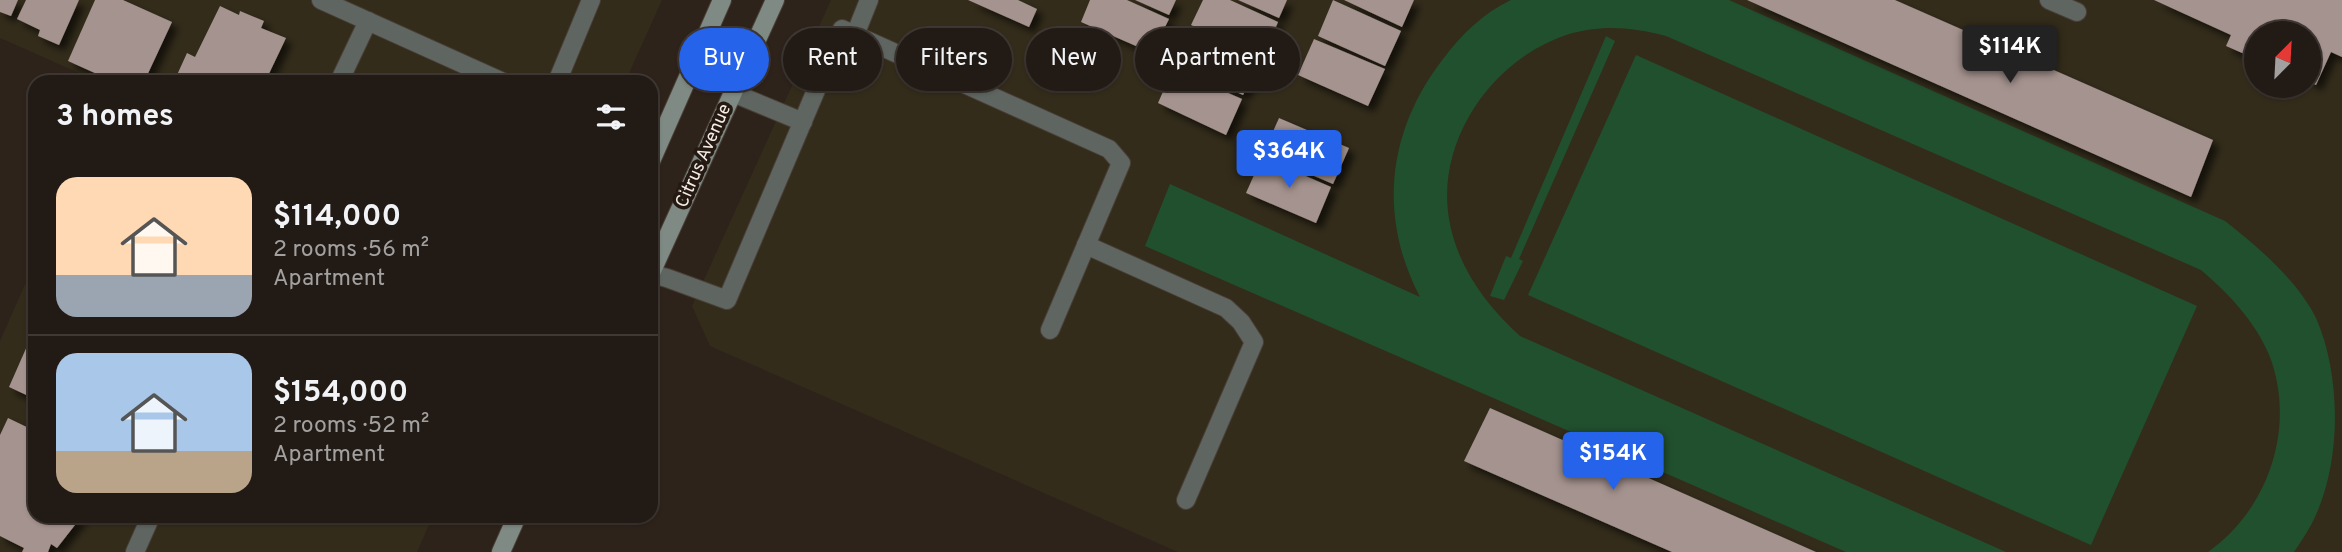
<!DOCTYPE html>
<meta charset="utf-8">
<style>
body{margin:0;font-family:Overpass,sans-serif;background:#2e2722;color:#f1f3f6;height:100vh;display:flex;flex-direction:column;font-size:26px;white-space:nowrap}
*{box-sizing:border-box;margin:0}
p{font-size:23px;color:#a2a1a0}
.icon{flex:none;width:38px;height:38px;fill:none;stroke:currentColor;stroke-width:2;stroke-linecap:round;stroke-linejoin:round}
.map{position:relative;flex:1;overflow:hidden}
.panel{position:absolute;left:28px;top:75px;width:630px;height:448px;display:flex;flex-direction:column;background:#221a14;border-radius:21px;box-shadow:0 2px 5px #0004,0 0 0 2px #3f3834}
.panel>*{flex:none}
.banner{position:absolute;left:679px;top:28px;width:665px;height:63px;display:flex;gap:14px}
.needle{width:46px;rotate:24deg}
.buttons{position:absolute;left:2244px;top:21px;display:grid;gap:14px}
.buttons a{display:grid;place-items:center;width:77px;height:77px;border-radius:50%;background:#221a14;box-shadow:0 2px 5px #0004,0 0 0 2px #3f3834;font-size:35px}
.price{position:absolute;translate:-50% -60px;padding:0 16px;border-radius:7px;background:#2563eb;color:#fff;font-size:23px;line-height:46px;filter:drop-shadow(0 2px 4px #0008)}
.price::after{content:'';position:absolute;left:50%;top:42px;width:21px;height:16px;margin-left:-10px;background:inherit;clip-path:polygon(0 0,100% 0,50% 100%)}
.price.current{background:#222;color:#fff}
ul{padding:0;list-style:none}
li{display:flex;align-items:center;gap:21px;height:175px;padding:0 28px}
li+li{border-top:2px solid #3f3834}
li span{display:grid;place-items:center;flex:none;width:196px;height:140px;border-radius:21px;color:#555}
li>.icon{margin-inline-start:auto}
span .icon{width:84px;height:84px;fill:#fffc;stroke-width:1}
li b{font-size:30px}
h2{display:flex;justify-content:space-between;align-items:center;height:84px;padding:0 28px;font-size:30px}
.tag{padding:0 24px;border-radius:32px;background:#221a14;box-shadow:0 2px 5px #0004,0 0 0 2px #3f3834;font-size:24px;line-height:63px}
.tag.current{background:#2563eb;color:#fff}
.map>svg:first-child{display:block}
</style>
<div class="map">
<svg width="2342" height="552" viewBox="0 0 2342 552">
<defs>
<filter id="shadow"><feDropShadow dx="6" dy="6" stdDeviation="3.5" flood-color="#0009"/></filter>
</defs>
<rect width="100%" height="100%" fill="#2e231b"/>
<g fill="#332c1b" fill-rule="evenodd">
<path d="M0 0H662L625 82H99L0 38Z"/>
<path d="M831 0H2342V552H1178L710 346 692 306ZM2256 33H2308V86H2256Z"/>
<path d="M35 262V516H433L417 552H0V341Z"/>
</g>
<g fill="#21502f">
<path d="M1511 0H1729L2225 221C2257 246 2297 280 2316 318 2342 377 2342 467 2311 525 2306 534 2300 543 2294 552H2208C2269 509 2296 427 2270 357 2256 322 2229 294 2201 270L1666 36C1633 27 1599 24 1566 35 1492 60 1436 140 1449 219 1457 266 1485 304 1520 336L2006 552H1846L1145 246 1170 184 1420 297C1378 217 1387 131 1443 59 1462 34 1482 14 1511 0Z"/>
<path d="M1606 36 1615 41 1519 259 1523 261 1504 300 1490 296 1506 256 1511 258Z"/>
<path d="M1636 55 2197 306 2091 545 1528 295Z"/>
</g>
<g fill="#a5938f" filter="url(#shadow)">
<path d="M0 0H18L11 16 0 12Z"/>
<path d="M26 0H79L59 45 38 36 40 30 17 19Z"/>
<path d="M95 0H123L172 22 144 82H115L68 61Z"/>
<path d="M968 0H1018L1037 9 1029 27Z"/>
<path d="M1090 0H1127L1169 19 1152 53 1081 22Z"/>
<path d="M1135 0H1176L1169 15Z"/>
<path d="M1203 0H1230L1278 22 1263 58 1191 25Z"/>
<path d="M1238 0H1287L1279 18Z"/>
<path d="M1333 0 1401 31 1385 66 1318 36Z"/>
<path d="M1344 0H1414L1402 27Z"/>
<path d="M1747 0H1895L2213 140 2191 197Z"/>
<path d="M2154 0H2342V57L2331 52 2316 85 2308 81V33H2256V59L2226 46 2231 35Z"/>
<path d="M220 6 239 15 240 11 264 21 261 28 286 38 265 82H181L183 78 177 75 187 53 195 57Z"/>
<path d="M1191 29 1260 60 1243 95 1174 64Z"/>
<path d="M1314 39 1385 69 1368 106 1298 75Z"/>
<path d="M1173 69 1242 99 1226 135 1158 103Z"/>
<path d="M1279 118 1349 148 1333 184 1263 154Z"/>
<path d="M1262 157 1331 187 1316 223 1246 193Z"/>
<path d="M35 328V399L9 387Z"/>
<path d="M1490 408 1816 552H1672L1464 461Z"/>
<path d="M8 418 35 431V516H82L57 548 51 544 48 552H22L24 548 0 536V435Z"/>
</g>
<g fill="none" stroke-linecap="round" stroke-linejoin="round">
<defs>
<g id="service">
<path d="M321 0 503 82"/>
<path d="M2049 0 2077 12"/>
<path d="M855 35 869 0"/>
<path d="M339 82 368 21"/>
<path d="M557 82 591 0"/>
<path d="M733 93 803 122"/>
<path d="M1086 245 1226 308 1241 322 1254 342 1186 500"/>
<path d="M651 274 667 278 727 300 842 29 1109 149 1121 163 1050 330"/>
<path d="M135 552 151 516"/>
</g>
<g id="secondary">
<path d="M651 161 722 0"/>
<path d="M651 273 775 0"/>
<path d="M501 552 517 516"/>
</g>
</defs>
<use href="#service" stroke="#4a3f37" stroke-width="20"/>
<use href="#secondary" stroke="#4a3f37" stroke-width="20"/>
<use href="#service" stroke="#5f6662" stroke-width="18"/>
<use href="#secondary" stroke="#7f8a84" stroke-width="18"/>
</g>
<g text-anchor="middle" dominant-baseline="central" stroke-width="7" stroke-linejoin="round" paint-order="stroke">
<g font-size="18" fill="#f4ece6" stroke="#241a12">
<text transform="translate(704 156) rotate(-66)">Citrus Avenue</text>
</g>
</g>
</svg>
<div class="buttons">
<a><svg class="needle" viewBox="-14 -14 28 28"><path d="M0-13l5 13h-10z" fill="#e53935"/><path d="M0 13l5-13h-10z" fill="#a2a1a0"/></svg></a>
</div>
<b class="price current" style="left:2010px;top:85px">$114K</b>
<b class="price" style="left:1289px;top:190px">$364K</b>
<b class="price" style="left:1613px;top:492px">$154K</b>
<div class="banner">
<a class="tag current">Buy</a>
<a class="tag">Rent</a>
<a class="tag">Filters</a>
<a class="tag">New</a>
<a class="tag">Apartment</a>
</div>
<section class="panel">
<h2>3 homes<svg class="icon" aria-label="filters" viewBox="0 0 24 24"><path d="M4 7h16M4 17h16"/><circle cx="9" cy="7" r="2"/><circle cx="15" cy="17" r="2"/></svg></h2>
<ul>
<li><span style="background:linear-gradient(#ffd9b3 70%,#9aa5b1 0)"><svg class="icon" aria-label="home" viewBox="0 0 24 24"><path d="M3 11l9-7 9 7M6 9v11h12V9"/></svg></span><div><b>$114,000</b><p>2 rooms · 56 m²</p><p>Apartment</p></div></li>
<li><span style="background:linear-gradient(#a9c7e8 70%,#b9a48a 0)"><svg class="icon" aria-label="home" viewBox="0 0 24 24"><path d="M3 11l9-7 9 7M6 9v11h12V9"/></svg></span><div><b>$154,000</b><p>2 rooms · 52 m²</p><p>Apartment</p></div></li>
</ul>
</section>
</div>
